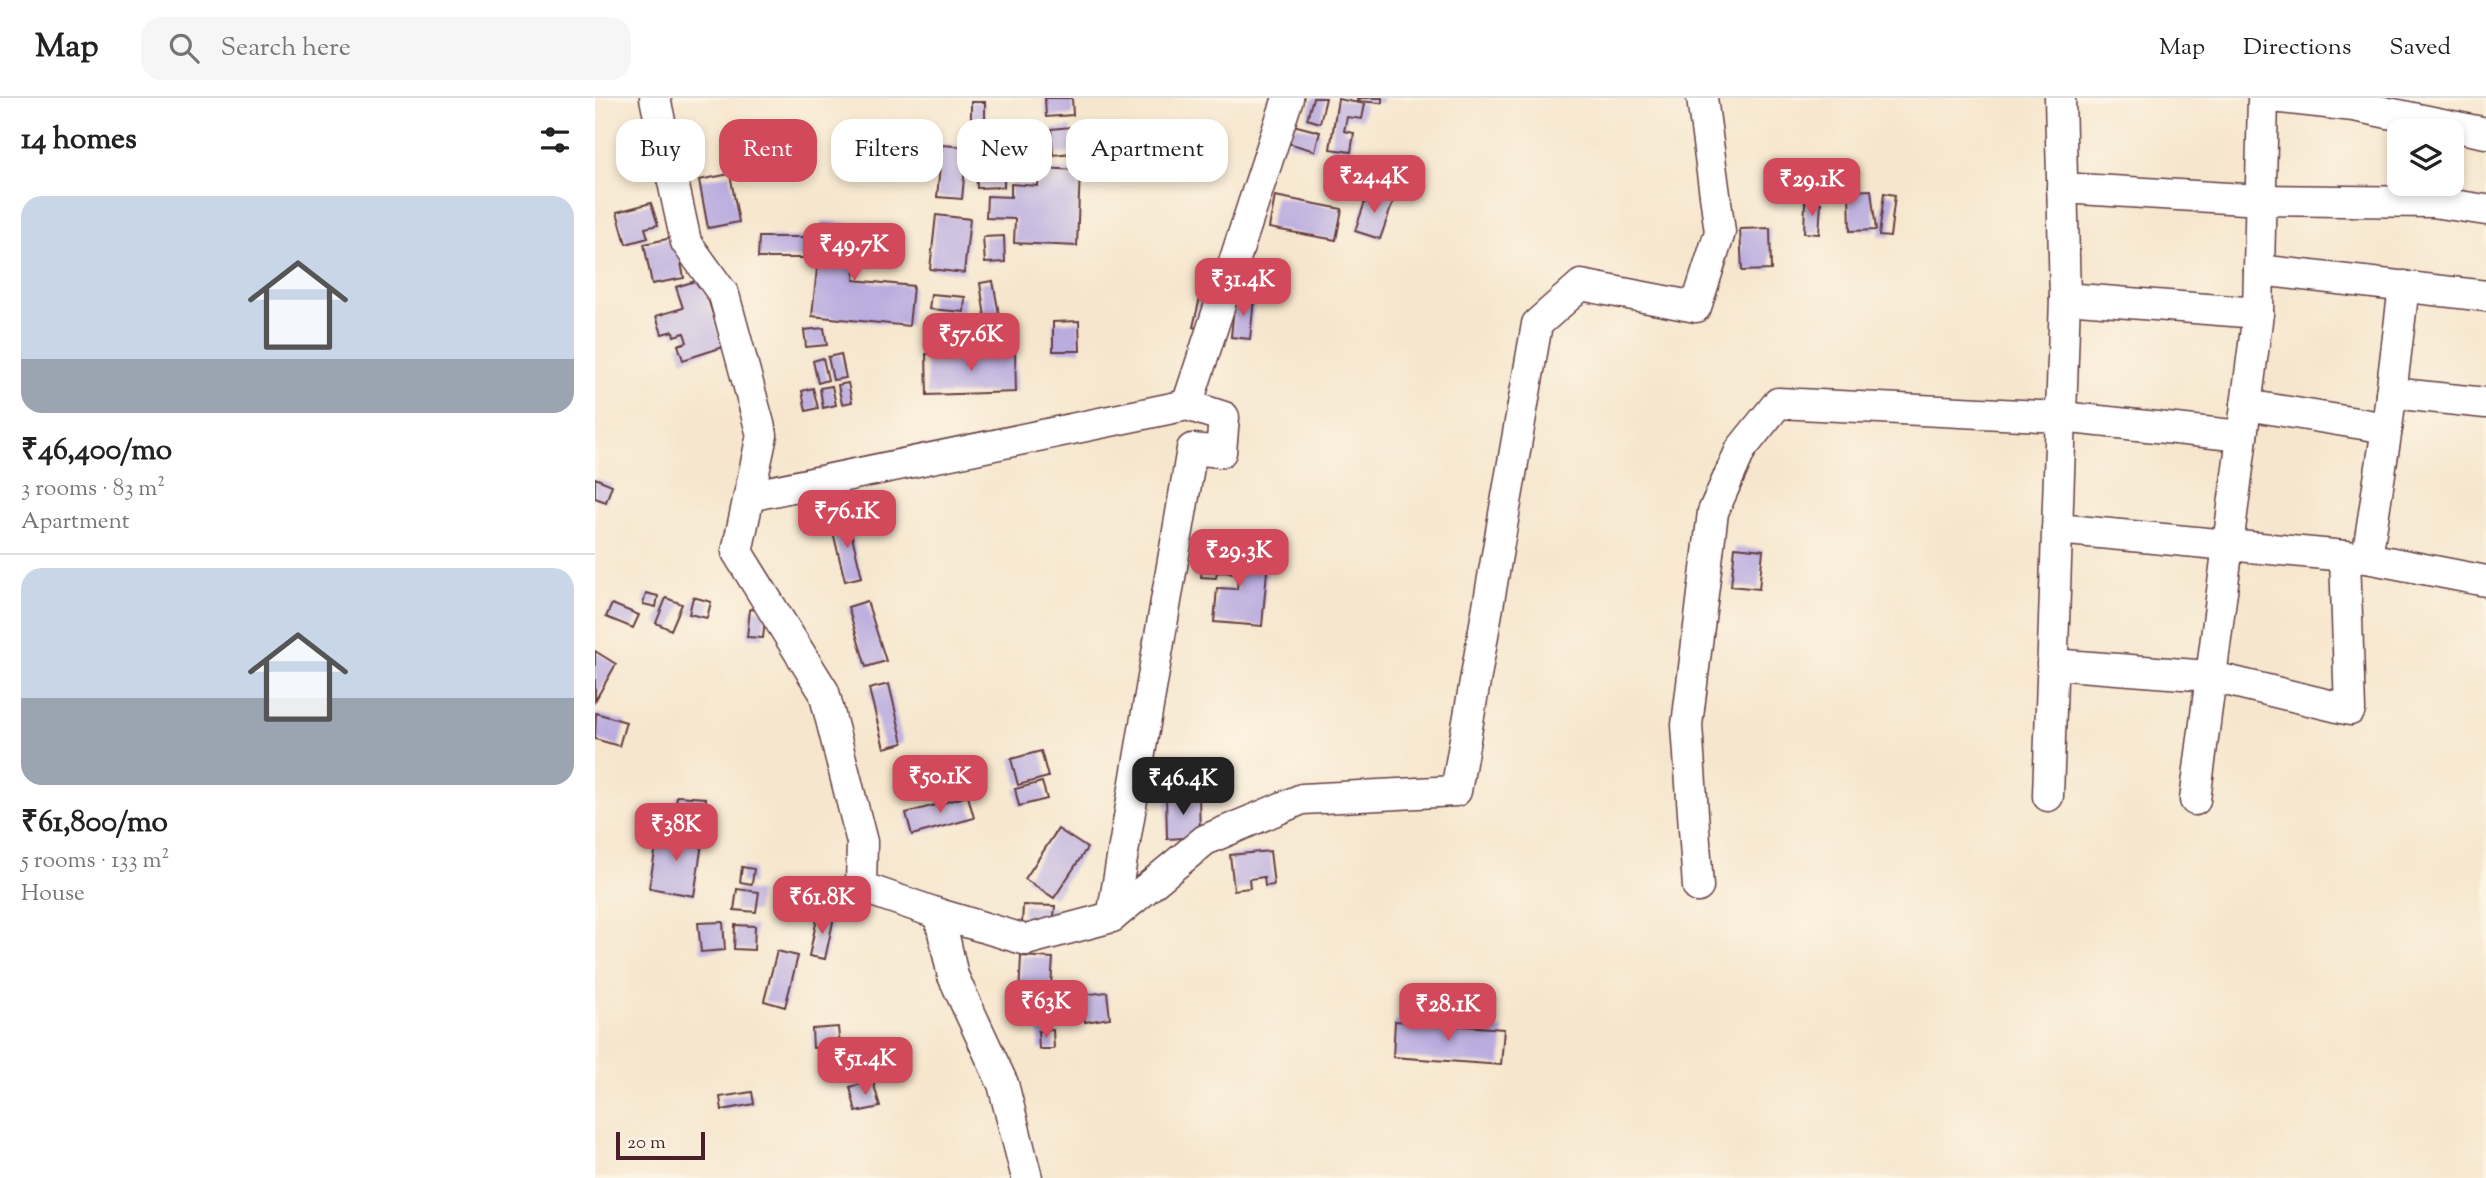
<!DOCTYPE html>
<meta charset="utf-8">
<style>
body{margin:0;font-family:"Sorts Mill Goudy",serif;background:#f6f6f6;color:#222;height:100vh;display:flex;flex-direction:column;font-size:26px;white-space:nowrap}
*{box-sizing:border-box;margin:0}
p{font-size:23px;color:#767676}
.icon{flex:none;width:38px;height:38px;fill:none;stroke:currentColor;stroke-width:2;stroke-linecap:round;stroke-linejoin:round}
.map{position:relative;flex:1;overflow:hidden}
.sheet{display:flex;flex-direction:column;background:#fff;width:595px}
.sheet>*{flex:none}
.top-card{position:absolute;left:21px;top:21px;width:665px;height:63px;display:flex;gap:14px}
.fabs{position:absolute;left:1792px;top:21px;display:grid;gap:14px}
.fabs a{display:grid;place-items:center;width:77px;height:77px;border-radius:14px;background:#fff;box-shadow:0 4px 10px #0003;font-size:35px}
.scale{position:absolute;left:21px;bottom:18px;width:89px;box-sizing:border-box;padding-left:7px;border:4px solid #4a1f2b;border-top:0;font-size:19px;line-height:24px;white-space:nowrap;color:#4a1f2b;-webkit-text-stroke:5px #fcf5e5;paint-order:stroke}
.price{position:absolute;translate:-50% -60px;padding:0 16px;border-radius:14px;background:#d1495b;color:#fff;font-size:23px;line-height:46px;filter:drop-shadow(0 2px 4px #0008)}
.price::after{content:'';position:absolute;left:50%;top:42px;width:21px;height:16px;margin-left:-10px;background:inherit;clip-path:polygon(0 0,100% 0,50% 100%)}
.price.current{background:#222;color:#fff}
ul{padding:0;list-style:none}
li{display:grid;align-content:center;gap:14px;height:371px;padding:0 21px}
li+li{border-top:2px solid #e0e0e0}
li span{display:grid;place-items:center;height:217px;border-radius:21px;color:#555}
li>.icon{margin-inline-start:auto}
span .icon{width:126px;height:126px;fill:#fffc;stroke-width:1}
li b{font-size:30px}
h2{display:flex;justify-content:space-between;align-items:center;height:84px;padding:0 21px;font-size:30px}
.tag{padding:0 24px;border-radius:21px;background:#fff;box-shadow:0 4px 10px #0003;font-size:24px;line-height:63px}
.tag.current{background:#d1495b;color:#fff}
header{display:flex;align-items:center;gap:42px;box-sizing:border-box;height:98px;padding:0 35px;background:#fff;border-bottom:2px solid #e0e0e0}
header strong{font-size:33px}
nav{display:flex;gap:38px;margin-inline-start:auto;font-size:24px}
.search{width:490px;height:63px;background:#f6f6f6;display:flex;align-items:center;gap:18px;box-sizing:border-box;padding:0 24px;border-radius:21px;color:#767676;font-size:26px}
main{display:flex;flex:1;min-height:0}
.map>svg:first-child{display:block}
</style>
<header>
<strong>Map</strong>
<div class="search"><svg class="icon" aria-label="search" viewBox="0 0 24 24"><circle cx="10" cy="10" r="6"/><path d="M15 15l6 6"/></svg>Search here</div>
<nav><a>Map</a><a>Directions</a><a>Saved</a></nav>
</header>
<main>
<section class="sheet">
<h2>14 homes<svg class="icon" aria-label="filters" viewBox="0 0 24 24"><path d="M4 7h16M4 17h16"/><circle cx="9" cy="7" r="2"/><circle cx="15" cy="17" r="2"/></svg></h2>
<ul>
<li><span style="background:linear-gradient(#c9d6e8 75%,#9aa5b1 0)"><svg class="icon" aria-label="home" viewBox="0 0 24 24"><path d="M3 11l9-7 9 7M6 9v11h12V9"/></svg></span><div><b>₹46,400/mo</b><p>3 rooms · 83 m²</p><p>Apartment</p></div></li>
<li><span style="background:linear-gradient(#c9d6e8 60%,#9aa5b1 0)"><svg class="icon" aria-label="home" viewBox="0 0 24 24"><path d="M3 11l9-7 9 7M6 9v11h12V9"/></svg></span><div><b>₹61,800/mo</b><p>5 rooms · 133 m²</p><p>House</p></div></li>
</ul>
</section>
<div class="map">
<svg width="1891" height="1080" viewBox="0 0 1891 1080">
<rect width="100%" height="100%" fill="#fcf5e5"/>
<filter id="ink" filterUnits="userSpaceOnUse"><feTurbulence type="fractalNoise" baseFrequency=".0143" numOctaves="2"/><feDisplacementMap in="SourceGraphic" scale="14" xChannelSelector="R" yChannelSelector="G"/><feConvolveMatrix kernelMatrix="1 2 1 2 8 2 1 2 1" color-interpolation-filters="sRGB"/></filter>
<filter id="wash" filterUnits="userSpaceOnUse"><feTurbulence type="fractalNoise" baseFrequency=".00686" numOctaves="4" result="noise"/><feDisplacementMap in="SourceGraphic" scale="28" xChannelSelector="R" yChannelSelector="G"/><feGaussianBlur stdDeviation="1.57" result="paint"/><feColorMatrix in="noise" values="0 0 0 0 0 0 0 0 0 0 0 0 0 0 0 0 0 1.4 0 .05"/><feComposite in="paint" operator="in"/></filter>
<g filter="url(#wash)">
<rect width="100%" height="100%" fill="#f6e6cd"/>
<g id="blocks">
<g fill="#baacdf">
<path d="M450 0H477L478 17 451 19Z"/>
<path d="M718 0H731L725 25 712 21Z"/>
<path d="M762 0H787V5L762 3Z"/>
<path d="M743 1 770 6 767 21 752 19 749 33 759 35 756 54 735 51Z"/>
<rect x="376" y="4" width="14" height="29"/>
<path d="M698 27 725 34 720 53 693 45Z"/>
<path d="M476 29 477 55 458 57 456 31Z"/>
<path d="M347 47 372 49 367 101 342 99Z"/>
<path d="M409 64V89L382 90 381 65Z"/>
<path d="M444 70 485 72 482 148 419 145 420 121 391 120 392 98 416 99V86L443 88Z"/>
<path d="M135 76 144 124 113 130 104 82Z"/>
<path d="M774 92 799 101 785 141 760 133Z"/>
<path d="M1276 92 1281 132 1255 133 1254 93Z"/>
<path d="M1289 95 1300 97 1295 139 1284 138Z"/>
<path d="M680 98 747 111 741 142 674 130Z"/>
<path d="M1210 104 1226 105 1224 136 1209 135Z"/>
<path d="M56 105 63 127 50 130 53 140 31 146 22 114Z"/>
<path d="M341 117 375 121 369 175 335 171Z"/>
<path d="M227 123 264 126 259 182 318 188 314 228 217 218Z"/>
<path d="M1175 130 1176 172 1147 173 1145 131Z"/>
<path d="M409 138 410 164 390 165 388 139Z"/>
<path d="M81 139 89 180 57 186 49 146Z"/>
<path d="M164 139H210V160H163Z"/>
<path d="M610 179 624 182 612 233 598 229Z"/>
<path d="M107 181 128 249 88 262 83 247 92 244 89 235 79 238 78 233 67 236 61 218 88 210 81 189Z"/>
<path d="M398 183 404 216 390 219 385 185Z"/>
<path d="M336 196 370 199 369 214 334 211Z"/>
<path d="M640 199 659 201 655 241 636 239Z"/>
<path d="M351 222 353 245 334 247 333 223Z"/>
<path d="M484 223 485 253H458V224Z"/>
<path d="M229 230 232 247 211 249 209 232Z"/>
<path d="M420 253 421 294 332 297 331 256Z"/>
<path d="M246 256 251 280 238 282 233 259Z"/>
<path d="M228 260 233 282 223 285 218 263Z"/>
<path d="M253 285 257 304 247 306 243 287Z"/>
<path d="M237 288 241 307 228 310 225 290Z"/>
<path d="M218 290 223 310 211 313 207 293Z"/>
<path d="M0 380 17 387 11 404 0 400Z"/>
<path d="M253 422 267 479 250 483 236 426Z"/>
<path d="M1140 449 1168 452 1164 491 1136 488Z"/>
<path d="M609 456 673 462 667 528 619 524 622 490 642 491 643 475 622 474 621 480 606 479Z"/>
<path d="M51 495 63 498 61 509 48 506Z"/>
<path d="M98 499 116 504 112 520 94 516Z"/>
<path d="M71 500 87 506 76 532 61 525Z"/>
<path d="M272 503 291 563 271 569 253 509Z"/>
<path d="M17 506 44 517 38 530 11 519Z"/>
<path d="M155 511 171 513 168 540 152 539Z"/>
<path d="M0 553 21 566 0 603Z"/>
<path d="M294 586 308 645 289 650 274 591Z"/>
<path d="M1 615 31 624 24 648 0 641Z"/>
<path d="M446 653 453 679 423 687 416 661Z"/>
<path d="M447 684 452 701 424 708 420 691Z"/>
<path d="M571 697H604L605 739 572 741Z"/>
<path d="M82 698 111 700 109 728 79 726Z"/>
<path d="M373 698 379 720 317 737 311 715Z"/>
<path d="M64 731 108 739 99 798 54 790Z"/>
<path d="M463 731 492 750 459 800 430 781Z"/>
<path d="M675 753 679 787 670 788 669 779 654 781 655 790 639 792 635 757Z"/>
<path d="M147 769 159 771 157 786 145 784Z"/>
<path d="M142 791 164 794 161 814 139 812Z"/>
<path d="M428 807 460 808 458 828 427 826Z"/>
<path d="M223 816 239 819 230 861 214 858Z"/>
<path d="M128 824 130 852 106 854 103 825Z"/>
<path d="M140 827 160 828 159 852 139 851Z"/>
<path d="M182 853 203 858 190 909 169 903Z"/>
<path d="M426 858 458 860 455 901 424 899Z"/>
<path d="M512 894 515 920 490 924 487 897Z"/>
<path d="M800 923 909 931 906 967 798 959Z"/>
<path d="M243 929 245 949 218 950 217 931Z"/>
<path d="M458 932 459 951H444L443 933Z"/>
<path d="M278 983 285 1009 261 1014 255 989Z"/>
<path d="M157 994 159 1006 127 1012 125 999Z"/>
</g>
</g>
</g>
<g filter="url(#ink)">
<use href="#blocks" fill-opacity="0" stroke="#643d43" stroke-width="2"/>
<g fill="none" stroke-linecap="round" stroke-linejoin="round">
<defs>
<g id="minor">
<path d="M60 0 91 144 129 197 167 337 142 454 229 594 267 744 266 789 344 816 358 878 408 986 432 1080"/>
<path d="M1465 0 1470 200 1663 215"/>
<path d="M1686 0 1759 8 1891 35"/>
<path d="M1467 90 1666 102 1838 104 1891 112"/>
<path d="M1664 172 1891 198"/>
<path d="M1796 295 1891 305"/>
<path d="M592 307 693 0"/>
<path d="M1651 307 1792 330 1809 188"/>
<path d="M154 398 592 307 629 319 626 354 597 351 517 819 431 842 344 816"/>
<path d="M1462 431 1750 458"/>
<path d="M1772 460 1891 483"/>
<path d="M1457 566 1614 578 1755 612 1750 458 1772 460 1792 330"/>
<path d="M1453 698 1470 200"/>
<path d="M1600 702 1663 215 1668 0"/>
<path d="M1103 789 1092 627 1118 414 1146 351 1183 305 1466 319 1647 338"/>
<path d="M517 819 610 742 707 701 861 693 942 226 986 187 1101 209 1125 134 1107 0"/>
</g>
</defs>
<use href="#minor" stroke="#643d43" stroke-width="33"/>
<use href="#minor" stroke="#fff" stroke-width="30"/>
</g>
</g>
</svg>
<div class="fabs">
<a><svg class="icon" aria-label="layers" viewBox="0 0 24 24"><path d="M12 4l9 5-9 5-9-5zM3 14l9 5 9-5"/></svg></a>
</div>
<div class="scale">20 m</div>
<b class="price" style="left:779px;top:117px">₹24.4K</b>
<b class="price" style="left:1217px;top:120px">₹29.1K</b>
<b class="price" style="left:259px;top:185px">₹49.7K</b>
<b class="price" style="left:648px;top:220px">₹31.4K</b>
<b class="price" style="left:376px;top:275px">₹57.6K</b>
<b class="price" style="left:252px;top:452px">₹76.1K</b>
<b class="price" style="left:644px;top:491px">₹29.3K</b>
<b class="price" style="left:345px;top:717px">₹50.1K</b>
<b class="price current" style="left:588px;top:719px">₹46.4K</b>
<b class="price" style="left:81px;top:765px">₹38K</b>
<b class="price" style="left:227px;top:838px">₹61.8K</b>
<b class="price" style="left:451px;top:942px">₹63K</b>
<b class="price" style="left:853px;top:945px">₹28.1K</b>
<b class="price" style="left:270px;top:999px">₹51.4K</b>
<div class="top-card">
<a class="tag">Buy</a>
<a class="tag current">Rent</a>
<a class="tag">Filters</a>
<a class="tag">New</a>
<a class="tag">Apartment</a>
</div>
</div>
</main>
